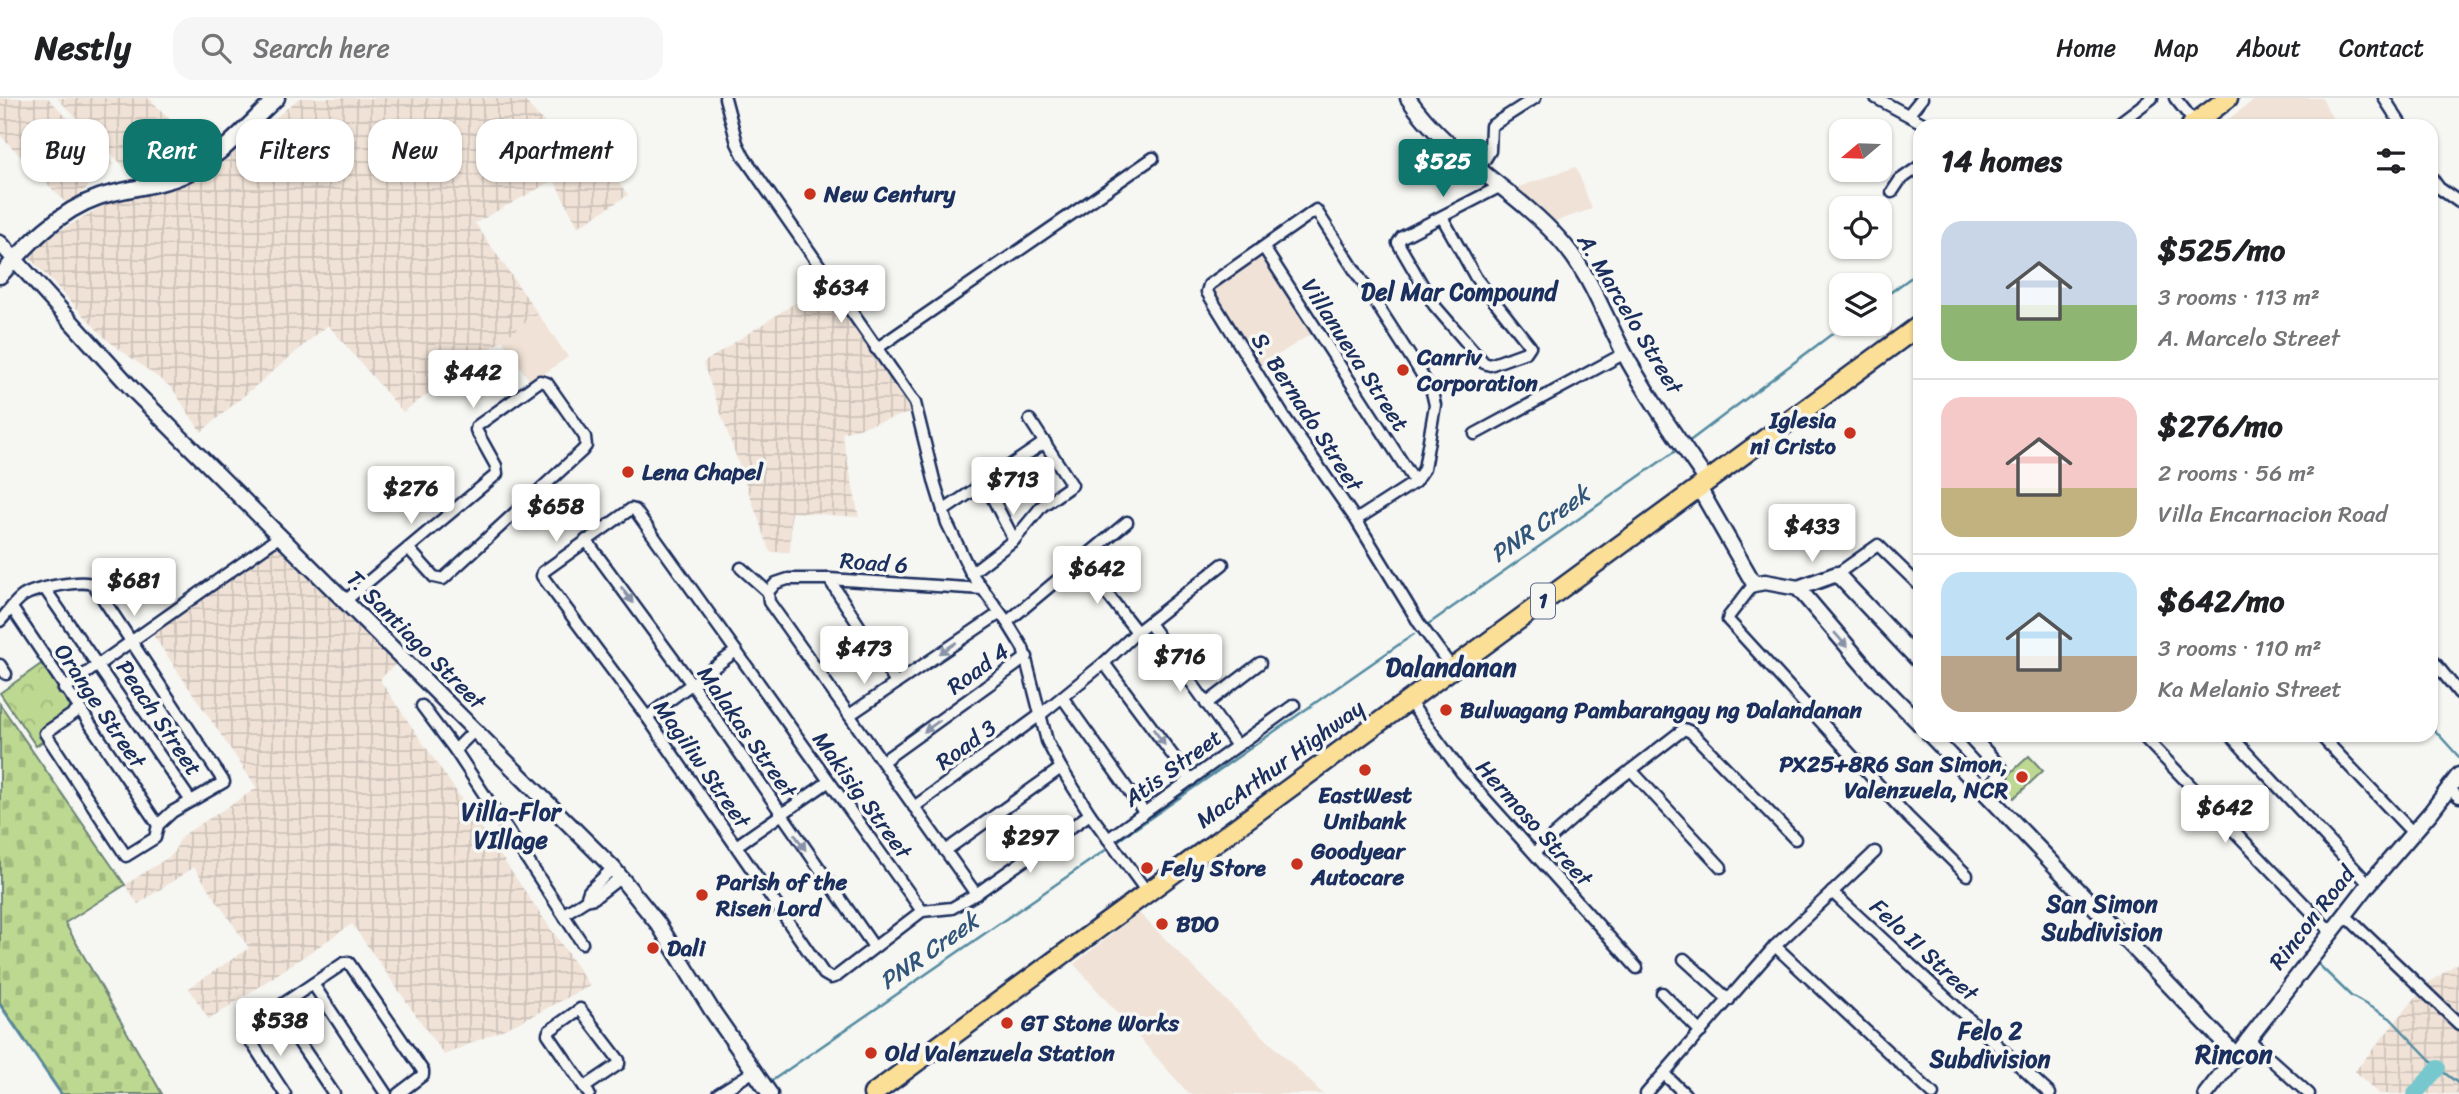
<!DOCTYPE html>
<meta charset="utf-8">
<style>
body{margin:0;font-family:Sriracha,sans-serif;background:#f6f6f6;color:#202124;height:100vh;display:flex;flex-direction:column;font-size:26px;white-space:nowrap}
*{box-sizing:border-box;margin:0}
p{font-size:23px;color:#757577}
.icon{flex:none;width:38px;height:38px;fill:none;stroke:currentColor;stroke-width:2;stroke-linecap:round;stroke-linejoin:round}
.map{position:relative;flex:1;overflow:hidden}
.sheet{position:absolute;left:1913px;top:21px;width:525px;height:623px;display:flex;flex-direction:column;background:#fff;border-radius:21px;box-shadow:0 2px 5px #0004}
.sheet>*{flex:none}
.guide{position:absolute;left:21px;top:21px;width:665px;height:63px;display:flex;gap:14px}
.needle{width:46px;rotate:251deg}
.buttons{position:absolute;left:1829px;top:21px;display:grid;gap:14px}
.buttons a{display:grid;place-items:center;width:63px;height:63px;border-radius:14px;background:#fff;box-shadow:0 2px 5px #0004;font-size:35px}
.price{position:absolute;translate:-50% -60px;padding:0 16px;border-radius:7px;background:#fff;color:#222;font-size:23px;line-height:46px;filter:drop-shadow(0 2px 4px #0008)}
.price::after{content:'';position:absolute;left:50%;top:42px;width:21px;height:16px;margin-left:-10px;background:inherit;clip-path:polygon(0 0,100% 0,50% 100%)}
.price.active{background:#0f766e;color:#fff}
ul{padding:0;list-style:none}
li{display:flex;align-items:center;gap:21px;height:175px;padding:0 28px}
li+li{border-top:2px solid #e0e0e0}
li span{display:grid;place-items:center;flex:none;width:196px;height:140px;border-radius:21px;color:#555}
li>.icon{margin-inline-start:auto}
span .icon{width:84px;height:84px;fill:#fffc;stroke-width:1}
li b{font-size:30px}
h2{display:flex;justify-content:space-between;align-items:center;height:84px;padding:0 28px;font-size:30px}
.pill{padding:0 24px;border-radius:21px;background:#fff;box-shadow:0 2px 5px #0004;font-size:24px;line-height:63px}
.pill.active{background:#0f766e;color:#fff}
header{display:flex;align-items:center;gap:42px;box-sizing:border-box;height:98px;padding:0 35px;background:#fff;border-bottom:2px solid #e0e0e0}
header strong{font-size:33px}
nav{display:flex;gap:38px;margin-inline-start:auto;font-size:24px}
.search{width:490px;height:63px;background:#f6f6f6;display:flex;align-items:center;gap:18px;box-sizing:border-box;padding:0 24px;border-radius:21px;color:#757577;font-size:26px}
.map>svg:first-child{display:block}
</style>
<header>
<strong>Nestly</strong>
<div class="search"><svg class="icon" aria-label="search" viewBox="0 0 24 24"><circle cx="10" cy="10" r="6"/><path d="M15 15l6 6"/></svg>Search here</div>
<nav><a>Home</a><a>Map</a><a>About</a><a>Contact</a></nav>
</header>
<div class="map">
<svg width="2459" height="996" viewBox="0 0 2459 996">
<defs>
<pattern id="industrial-grid" width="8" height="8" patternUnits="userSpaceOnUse" patternTransform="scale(1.75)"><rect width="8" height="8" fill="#f0e2d6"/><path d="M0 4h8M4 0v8" fill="none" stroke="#cdc2ba"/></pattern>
<pattern id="cemetery-stones" width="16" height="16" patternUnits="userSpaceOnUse" patternTransform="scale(1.75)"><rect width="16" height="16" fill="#bdd890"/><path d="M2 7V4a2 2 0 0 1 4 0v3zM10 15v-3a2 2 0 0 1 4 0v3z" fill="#a2ba7f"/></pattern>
<pattern id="park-crowns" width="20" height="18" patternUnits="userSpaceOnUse" patternTransform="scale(1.75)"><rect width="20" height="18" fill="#bdd890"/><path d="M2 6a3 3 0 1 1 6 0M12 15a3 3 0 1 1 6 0" fill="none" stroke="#a2ba7f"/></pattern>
</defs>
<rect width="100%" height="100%" fill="#f6f6f2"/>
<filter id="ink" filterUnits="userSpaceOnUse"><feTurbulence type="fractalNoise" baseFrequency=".0143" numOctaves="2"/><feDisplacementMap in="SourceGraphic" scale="14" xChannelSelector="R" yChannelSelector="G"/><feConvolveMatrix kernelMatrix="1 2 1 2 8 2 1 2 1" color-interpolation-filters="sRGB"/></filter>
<g filter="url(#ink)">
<g fill="#f0e2d6">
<path d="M2257 0H2322L2336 28H2219Z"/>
<path d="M1576 69 1592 111 1553 124 1513 91Z"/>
<path d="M1260 157 1311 236 1259 269 1210 190Z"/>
<path d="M538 216 568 259 531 285 502 242Z"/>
<path d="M1139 815 1232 908 1323 996H1189L1074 866Z"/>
</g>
<g fill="url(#industrial-grid)">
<path d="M0 0H48L113 66 68 107 0 37Z"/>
<path d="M57 0H149L178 30 132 77Z"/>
<path d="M299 0H522L586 71 602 61 628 97 578 129 554 82 475 125 538 216 403 314 328 227 201 334 172 290 106 241 28 158 56 135 106 106 186 87 221 66Z"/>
<path d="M824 186 913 314 842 335 859 419 791 414 790 454H770L703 265Z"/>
<path d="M279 445 400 562 381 580V584L590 888 518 925 444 957 352 826 209 922 189 890 249 850 194 769 138 806 125 787 172 757 182 738 257 690 151 534Z"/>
<path d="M2459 864V996H2379L2355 973 2426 887Z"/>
</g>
<path fill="url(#cemetery-stones)" stroke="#6c8477" stroke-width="2" d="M0 606 125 787 65 825 162 996H62L0 905Z"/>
<path fill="url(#park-crowns)" stroke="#6c8477" stroke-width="2" d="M44 564 80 617 36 648 0 595Z"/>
<path fill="#bdd890" stroke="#6c8477" stroke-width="2" d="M2029 658 2043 673 2014 700 2000 685Z"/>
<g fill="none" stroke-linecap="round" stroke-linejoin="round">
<g stroke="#528ba1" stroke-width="2.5">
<path d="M1880 202 1920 173"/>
<path d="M1839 232 1847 226"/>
<path d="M1687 345 1832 236"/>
<path d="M1427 527 1674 354"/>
<path d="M2431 628 2459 659"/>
<path d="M1116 744 1414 536"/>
<path d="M2315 863 2351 898 2390 920 2438 970 2459 986"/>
<path d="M0 907 61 996"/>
<path d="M770 984 1107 751"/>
</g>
<path stroke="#77c8ce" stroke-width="16" d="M2415 996 2438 970"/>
<defs>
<g id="street">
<path d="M725 0 737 45 744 59 915 305 935 386 947 425 971 475 1007 524 1023 550 1047 643 1061 670 1090 716 1147 794"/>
<path d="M1876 0 1928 28"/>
<path d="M2175 0 2195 25"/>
<path d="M2384 0 2402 28"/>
<path d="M1909 16 1922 0"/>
<path d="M2115 28 2152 0"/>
<path d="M1479 71 1490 53 1491 28 1535 0"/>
<path d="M2431 79 2439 90 2459 104"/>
<path d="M1892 94 1900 82 1920 68"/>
<path d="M1442 119 1476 180 1530 248 1526 254 1490 267 1484 265 1434 207 1398 145 1402 139 1499 89"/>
<path d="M1264 150 1415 384"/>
<path d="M876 251 1153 60"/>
<path d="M1475 336 1625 255"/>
<path d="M985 385 1014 442"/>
<path d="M631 411 635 412 922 813 837 878 831 880 824 876 647 619 542 478 543 474Z"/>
<path d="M943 413 1045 344"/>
<path d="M1356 422 1415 384 1424 371 1435 307 1432 294 1419 272 1316 112 1209 187 1207 194 1283 317 1356 422 1419 525 1452 570"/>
<path d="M586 442 691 585 874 849"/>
<path d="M1082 464 1137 534"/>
<path d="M741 470 768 494"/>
<path d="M971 475 1014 442 1042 408 1072 387 1030 322"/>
<path d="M1837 476 1878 447 1920 488"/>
<path d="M829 481 896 585"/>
<path d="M1754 486 1729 518 1728 522 1908 719 1967 777"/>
<path d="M45 491 191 703"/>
<path d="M768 494 769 504 976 796"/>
<path d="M768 494 776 485 788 481H829L983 491"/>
<path d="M345 503 497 376 496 368 476 332 477 328 540 283 547 285 585 339 586 348 582 353 443 481 434 479 408 450"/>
<path d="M12 510 158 727"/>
<path d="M0 523C7 516 14 504 23 498 34 491 83 480 94 487L224 684 172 714 158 727 155 740 126 758 45 635 79 612"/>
<path d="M1007 524 1127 424"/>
<path d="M1149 525 1237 648"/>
<path d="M2431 560 2459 595"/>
<path d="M1104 565 1191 682"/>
<path d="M0 567 6 576"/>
<path d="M64 591 279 439"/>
<path d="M1062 599 1144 714"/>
<path d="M1408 602 1462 675 1637 870"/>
<path d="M1206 606 1260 565"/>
<path d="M422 608 455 652 582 845"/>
<path d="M851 616 1000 515"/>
<path d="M647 619 736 553"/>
<path d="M2142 637 2331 834"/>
<path d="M2230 637 2369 786"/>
<path d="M2320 637 2412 734"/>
<path d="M455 652 475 632"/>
<path d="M883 663 1027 559"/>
<path d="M1631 672 1721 769"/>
<path d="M2448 690 2459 699"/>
<path d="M914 709 1040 617 1104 565 1137 534 1223 466"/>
<path d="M1108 741 1294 607"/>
<path d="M736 748 828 684"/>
<path d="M945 753 1061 670"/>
<path d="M1535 754 1605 692 1684 631 1691 634 1795 741"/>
<path d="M1832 794 2050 996"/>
<path d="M586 802 589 793 613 770"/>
<path d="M922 813 952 810 976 796 1090 716"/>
<path d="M564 816 586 802 594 800 621 779"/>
<path d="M2344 816 2459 926"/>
<path d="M1775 848 1933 996"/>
<path d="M1684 861 1729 902"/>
<path d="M313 886 386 996"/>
<path d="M1662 895 1701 934"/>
<path d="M276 910 334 996"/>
<path d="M2247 940 2309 996"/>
<path d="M1664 976 1685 996"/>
<path d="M585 989 619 966V962L580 911 549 933 548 936 589 996"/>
<path d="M285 996 246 936 247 930 344 865H349L423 973V977L398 996"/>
<path d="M718 996 754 973"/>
<path d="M1646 996 1775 848 1875 754"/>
</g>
<g id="secondary">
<path d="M1408 0C1447 58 1514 90 1560 142 1589 174 1603 215 1623 253 1647 298 1678 341 1707 383"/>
<path d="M0 145 134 293 613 770 659 827 711 911 770 996"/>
<path d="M0 178C28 146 58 113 99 99 126 90 156 89 182 78 219 62 248 26 277 0"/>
<path d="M1699 390 1754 486 1765 484 1798 490 1872 577 1920 626"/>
<path d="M1798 490 1837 476 1920 564"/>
<path d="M1930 637 2235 956"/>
<path d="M1969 637 2000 671 2001 677 1986 695"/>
<path d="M2206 996 2369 786 2431 714 2459 677"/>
</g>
<g id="highway">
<path d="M2191 28 2228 0"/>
<path d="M873 996 1920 227"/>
</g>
</defs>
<use href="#street" stroke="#1b2f5e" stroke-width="15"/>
<use href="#secondary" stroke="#1b2f5e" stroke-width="19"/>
<use href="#highway" stroke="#1b2f5e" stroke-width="23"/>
<use href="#street" stroke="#f6f6f2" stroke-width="10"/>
<use href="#secondary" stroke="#f6f6f2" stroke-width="14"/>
<use href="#highway" stroke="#fbdf96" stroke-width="18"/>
</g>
<defs><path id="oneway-solid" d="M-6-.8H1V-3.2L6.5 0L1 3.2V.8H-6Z" transform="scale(1.75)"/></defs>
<g fill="#8892a8">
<use href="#oneway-solid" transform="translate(627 497) rotate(54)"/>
<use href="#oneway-solid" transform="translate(1841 542) rotate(49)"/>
<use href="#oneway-solid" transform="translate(948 550) rotate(146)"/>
<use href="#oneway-solid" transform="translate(932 628) rotate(144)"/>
<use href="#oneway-solid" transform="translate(1159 639) rotate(54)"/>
<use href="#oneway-solid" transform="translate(800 744) rotate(55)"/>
</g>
</g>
<g fill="#c8321e" stroke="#f6f6f2" stroke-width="2.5">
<circle cx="810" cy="96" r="7"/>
<circle cx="1403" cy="272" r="7"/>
<circle cx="1850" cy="335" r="7"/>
<circle cx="628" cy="374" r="7"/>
<circle cx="1446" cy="612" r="7"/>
<circle cx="1365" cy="672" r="7"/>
<circle cx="2022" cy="679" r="7"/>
<circle cx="1297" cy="766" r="7"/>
<circle cx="1147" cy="770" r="7"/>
<circle cx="702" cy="797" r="7"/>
<circle cx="1162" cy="826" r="7"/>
<circle cx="653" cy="850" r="7"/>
<circle cx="1007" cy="925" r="7"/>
<circle cx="871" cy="955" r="7"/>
</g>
<g text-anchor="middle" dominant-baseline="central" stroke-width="7" stroke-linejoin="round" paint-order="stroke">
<rect fill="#f6f6f2" stroke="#5d6b8a" stroke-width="2" x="1531" y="485.5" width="24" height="35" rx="5"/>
<g font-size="21" font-weight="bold" fill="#1b2f5e">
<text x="1543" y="503">1</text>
</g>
<g font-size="23" font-weight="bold" fill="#1b2f5e" stroke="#f6f6f2" text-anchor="start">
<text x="824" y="96">New Century</text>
<text x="1417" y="259">Canriv<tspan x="1417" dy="26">Corporation</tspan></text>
<text x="1836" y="322" text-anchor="end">Iglesia<tspan x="1836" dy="26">ni Cristo</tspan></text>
<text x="642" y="374">Lena Chapel</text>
<text x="1460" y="612">Bulwagang Pambarangay ng Dalandanan</text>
<text x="2008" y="666" text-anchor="end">PX25+8R6 San Simon,<tspan x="2008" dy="26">Valenzuela, NCR</tspan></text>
<text x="1365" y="697" text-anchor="middle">EastWest<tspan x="1365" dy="26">Unibank</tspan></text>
<text x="1311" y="753">Goodyear<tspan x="1311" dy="26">Autocare</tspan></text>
<text x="1161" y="770">Fely Store</text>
<text x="716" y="784">Parish of the<tspan x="716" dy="26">Risen Lord</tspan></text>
<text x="1176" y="826">BDO</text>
<text x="667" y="850">Dali</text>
<text x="1021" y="925">GT Stone Works</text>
<text x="885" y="955">Old Valenzuela Station</text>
</g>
<g font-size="23" fill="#1b2f5e" stroke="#f6f6f2">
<text transform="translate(1630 216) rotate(59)">A. Marcelo Street</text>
<text transform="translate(1355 257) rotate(57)">Villanueva Street</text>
<text transform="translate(1307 314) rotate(57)">S. Bernado Street</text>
<text transform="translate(874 465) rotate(4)">Road 6</text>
<text transform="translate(416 542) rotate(45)">T. Santiago Street</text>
<text transform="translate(978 571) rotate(-36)">Road 4</text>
<text transform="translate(100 608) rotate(56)">Orange Street</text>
<text transform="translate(159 620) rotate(56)">Peach Street</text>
<text transform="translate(747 634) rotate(55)">Malakas Street</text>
<text transform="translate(966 647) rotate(-36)">Road 3</text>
<text transform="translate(702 666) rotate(55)">Magiliw Street</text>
<text transform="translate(1280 666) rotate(-36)">MacArthur Highway</text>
<text transform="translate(1173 670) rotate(-36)">Atis Street</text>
<text transform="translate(862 697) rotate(54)">Makisig Street</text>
<text transform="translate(1534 725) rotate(48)">Hermoso Street</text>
<text transform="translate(2312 820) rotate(-52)">Rincon Road</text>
<text transform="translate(1924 852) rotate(43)">Felo II Street</text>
</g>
<g font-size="24" font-weight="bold" fill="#1b2f5e" stroke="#f6f6f2">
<text x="1459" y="194">Del Mar Compound</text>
<text x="511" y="714">Villa-Flor<tspan x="511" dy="28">VIllage</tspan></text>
<text x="2102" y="806">San Simon<tspan x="2102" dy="28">Subdivision</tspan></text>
<text x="1990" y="933">Felo 2<tspan x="1990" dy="28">Subdivision</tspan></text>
</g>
<g font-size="24" font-style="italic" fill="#32557a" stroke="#f6f6f2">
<text transform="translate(1540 426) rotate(-35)">PNR Creek</text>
<text transform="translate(929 853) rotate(-35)">PNR Creek</text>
</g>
<g font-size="26" font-weight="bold" fill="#1b2f5e" stroke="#f6f6f2">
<text x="1451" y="569">Dalandanan</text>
<text x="2234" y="956">Rincon</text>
</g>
</g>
</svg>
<div class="buttons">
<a><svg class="needle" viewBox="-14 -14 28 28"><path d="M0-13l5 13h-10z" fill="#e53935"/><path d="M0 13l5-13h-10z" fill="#757577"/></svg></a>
<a><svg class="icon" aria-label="locate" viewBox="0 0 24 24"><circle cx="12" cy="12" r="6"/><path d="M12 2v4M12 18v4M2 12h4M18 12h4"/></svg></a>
<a><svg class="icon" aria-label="layers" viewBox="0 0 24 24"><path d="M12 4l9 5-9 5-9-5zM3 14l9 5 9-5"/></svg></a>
</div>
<b class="price active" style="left:1443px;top:101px">$525</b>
<b class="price" style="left:841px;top:227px">$634</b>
<b class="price" style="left:473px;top:312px">$442</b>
<b class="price" style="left:1013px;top:419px">$713</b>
<b class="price" style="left:411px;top:428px">$276</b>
<b class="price" style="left:556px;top:446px">$658</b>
<b class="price" style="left:1812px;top:466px">$433</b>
<b class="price" style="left:1097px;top:508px">$642</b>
<b class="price" style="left:134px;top:520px">$681</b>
<b class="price" style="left:864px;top:588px">$473</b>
<b class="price" style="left:1180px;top:596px">$716</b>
<b class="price" style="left:2225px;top:747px">$642</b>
<b class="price" style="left:1030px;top:777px">$297</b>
<b class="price" style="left:280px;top:960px">$538</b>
<div class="guide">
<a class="pill">Buy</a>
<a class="pill active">Rent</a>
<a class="pill">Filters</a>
<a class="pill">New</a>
<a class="pill">Apartment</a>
</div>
<section class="sheet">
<h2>14 homes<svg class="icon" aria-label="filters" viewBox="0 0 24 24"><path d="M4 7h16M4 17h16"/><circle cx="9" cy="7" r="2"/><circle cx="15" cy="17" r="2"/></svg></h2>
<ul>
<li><span style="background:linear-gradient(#c9d6e8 60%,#8fb573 0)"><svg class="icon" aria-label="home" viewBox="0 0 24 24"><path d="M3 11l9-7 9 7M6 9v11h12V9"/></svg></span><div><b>$525/mo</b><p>3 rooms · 113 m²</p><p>A. Marcelo Street</p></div></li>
<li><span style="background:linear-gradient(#f6c9c9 65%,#c2b280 0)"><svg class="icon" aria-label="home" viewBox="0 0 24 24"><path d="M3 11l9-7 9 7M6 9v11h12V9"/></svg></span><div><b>$276/mo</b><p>2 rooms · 56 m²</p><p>Villa Encarnacion Road</p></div></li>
<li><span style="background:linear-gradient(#bfe0f5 60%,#b9a48a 0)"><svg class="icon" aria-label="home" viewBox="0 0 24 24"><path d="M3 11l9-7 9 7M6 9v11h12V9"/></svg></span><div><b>$642/mo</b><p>3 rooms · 110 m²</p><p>Ka Melanio Street</p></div></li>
</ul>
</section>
</div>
